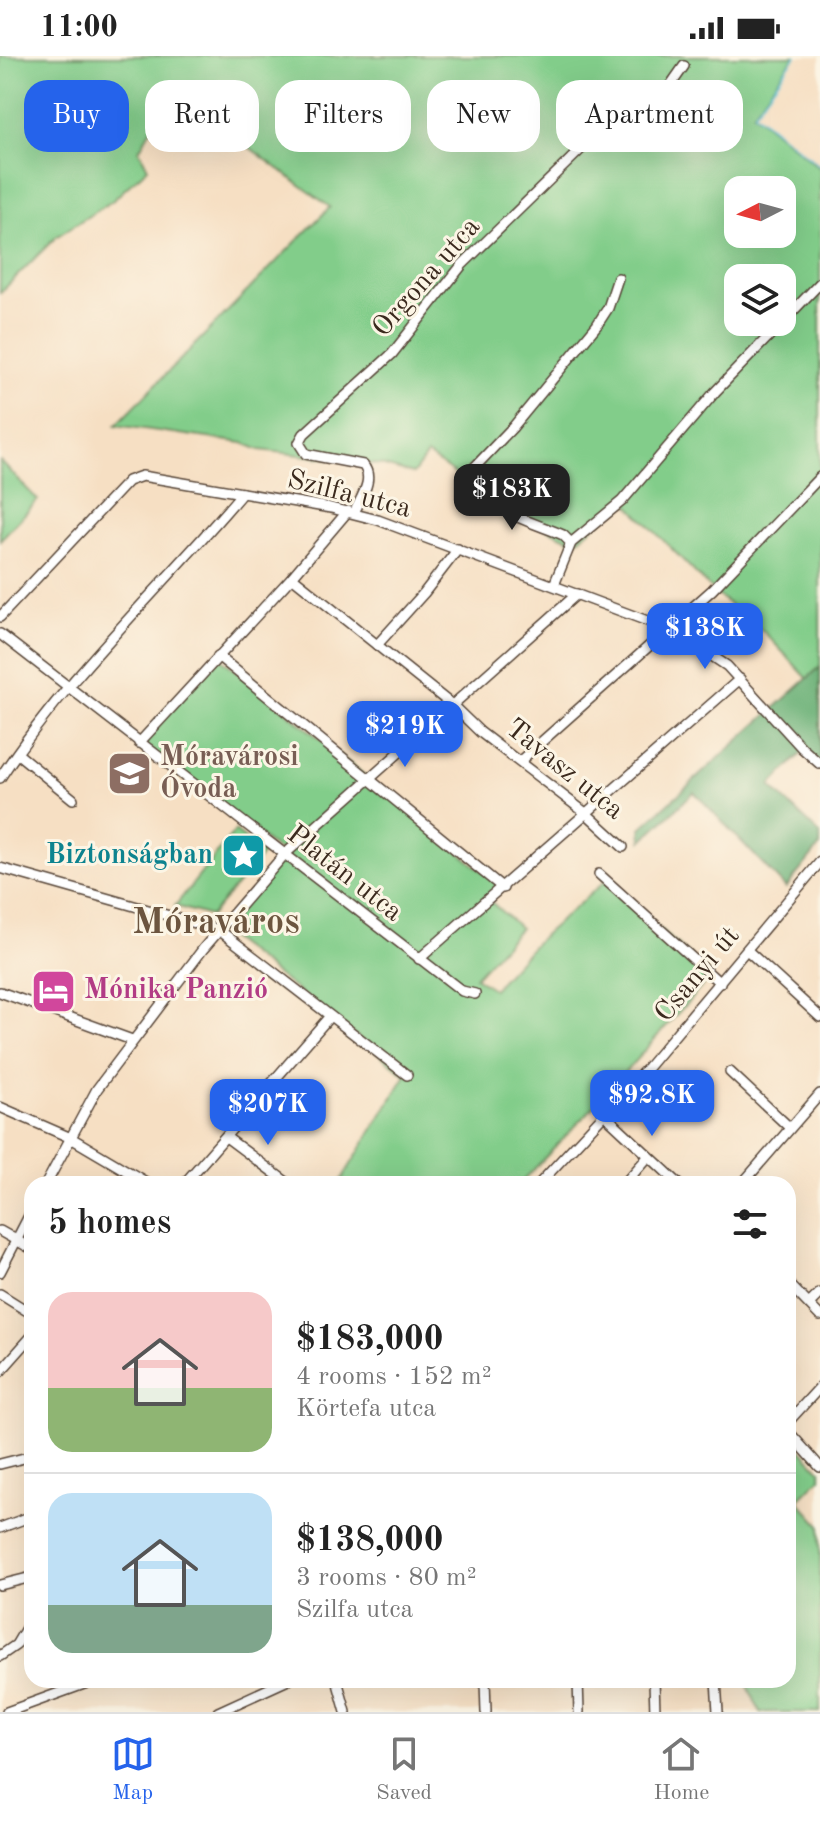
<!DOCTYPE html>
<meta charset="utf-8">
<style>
body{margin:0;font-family:"Old Standard TT",serif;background:#f6f6f6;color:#222;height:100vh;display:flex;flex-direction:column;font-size:30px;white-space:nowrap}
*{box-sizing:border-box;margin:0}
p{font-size:26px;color:#767676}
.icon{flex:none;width:44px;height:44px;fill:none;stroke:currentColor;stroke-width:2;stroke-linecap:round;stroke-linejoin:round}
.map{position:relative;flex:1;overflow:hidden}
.panel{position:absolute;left:24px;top:1120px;width:772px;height:512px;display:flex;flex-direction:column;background:#fff;border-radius:24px;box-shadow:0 8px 32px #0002}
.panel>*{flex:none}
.hud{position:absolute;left:24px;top:24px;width:772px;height:72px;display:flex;gap:16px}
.needle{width:52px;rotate:264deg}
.fabs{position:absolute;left:724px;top:120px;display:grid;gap:16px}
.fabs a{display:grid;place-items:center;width:72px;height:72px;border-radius:16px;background:#fff;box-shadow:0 8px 32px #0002;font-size:40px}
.price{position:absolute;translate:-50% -68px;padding:0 18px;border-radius:16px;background:#2563eb;color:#fff;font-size:26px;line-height:52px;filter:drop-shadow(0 2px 4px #0008)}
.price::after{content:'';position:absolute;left:50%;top:48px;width:24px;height:18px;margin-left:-12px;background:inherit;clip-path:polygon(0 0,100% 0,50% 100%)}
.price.on{background:#222;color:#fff}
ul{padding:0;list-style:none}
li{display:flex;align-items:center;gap:24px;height:200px;padding:0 24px}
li+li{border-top:2px solid #e0e0e0}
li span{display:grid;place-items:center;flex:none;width:224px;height:160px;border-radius:24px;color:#555}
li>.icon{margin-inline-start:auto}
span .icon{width:96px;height:96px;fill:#fffc;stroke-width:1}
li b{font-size:34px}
h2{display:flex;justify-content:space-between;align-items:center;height:96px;padding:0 24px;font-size:34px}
.tag{padding:0 28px;border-radius:24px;background:#fff;box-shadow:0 8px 32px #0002;font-size:28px;line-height:72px}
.tag.on{background:#2563eb;color:#fff}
.status{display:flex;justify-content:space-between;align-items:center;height:56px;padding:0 40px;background:#fff;direction:ltr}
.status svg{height:22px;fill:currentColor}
.tabs{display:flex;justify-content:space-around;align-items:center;height:112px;border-top:2px solid #e0e0e0;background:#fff;font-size:22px;color:#767676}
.tabs a{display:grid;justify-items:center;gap:4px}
.tabs .on{color:#2563eb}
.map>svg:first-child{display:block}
</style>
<div class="status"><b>11:00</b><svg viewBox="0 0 49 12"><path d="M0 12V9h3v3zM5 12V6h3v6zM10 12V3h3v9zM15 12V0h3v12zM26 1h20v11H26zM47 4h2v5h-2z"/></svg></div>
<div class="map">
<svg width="820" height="1656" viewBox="0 0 820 1656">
<rect width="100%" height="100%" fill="#fcf5e5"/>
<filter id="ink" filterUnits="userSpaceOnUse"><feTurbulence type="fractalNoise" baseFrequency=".0125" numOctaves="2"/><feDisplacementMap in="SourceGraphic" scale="16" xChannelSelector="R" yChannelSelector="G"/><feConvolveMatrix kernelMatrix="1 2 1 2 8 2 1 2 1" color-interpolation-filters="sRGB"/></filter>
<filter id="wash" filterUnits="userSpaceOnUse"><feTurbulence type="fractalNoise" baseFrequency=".006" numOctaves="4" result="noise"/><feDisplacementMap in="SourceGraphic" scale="32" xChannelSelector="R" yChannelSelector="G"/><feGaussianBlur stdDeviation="1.8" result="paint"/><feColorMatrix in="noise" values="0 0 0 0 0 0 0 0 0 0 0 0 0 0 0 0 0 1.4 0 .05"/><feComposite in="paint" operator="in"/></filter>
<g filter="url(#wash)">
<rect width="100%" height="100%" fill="#f6dfc3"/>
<g fill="#82cd8a" stroke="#5e7c54" stroke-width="2" fill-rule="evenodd">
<path d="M0 0H795L753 57 820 112V611L808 623 765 577 715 537 625 445 575 486 509 455 427 399 413 418 381 409 260 394 243 387 116 369 330 151 173 35 139 94 148 112 112 145 56 181 0 237ZM738 134H782V178H738ZM738 222H782V266H738Z"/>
<path d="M0 405 38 444 0 484Z"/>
<path d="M218 600 503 832 489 844 520 872 475 921 493 933 538 884 605 825 712 919 601 1043 520 1128H339L406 1019 219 874 284 799 139 687Z"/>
<path d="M235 775 264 797 210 860 175 850Z"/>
<path d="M788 1379 820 1414V1422L798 1444 820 1469V1656H760L745 1624H788Z"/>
</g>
<path fill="#69b076" stroke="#526d4a" stroke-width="2" d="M820 611V709L803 696 770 730 820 778V790L786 832 694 736 642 785 641 772Z"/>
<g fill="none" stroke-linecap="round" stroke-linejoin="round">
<path stroke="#5cc3d9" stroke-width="2" d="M796 0 754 57 820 110"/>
</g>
</g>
<g filter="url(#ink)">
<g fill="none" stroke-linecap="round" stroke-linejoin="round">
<defs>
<g id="minor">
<path d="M354 457C361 441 375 423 363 409L306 398 299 387 304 378 392 298 462 209 613 62 630 50 663 40 684 10"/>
<path d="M571 487 563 479C534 466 475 453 471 415L513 371 597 269 608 252 618 222"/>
<path d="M292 521 452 649 480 676 587 758 623 791"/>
<path d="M554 529 571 487 622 445 715 336 820 227"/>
<path d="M0 561 128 425 142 420 331 452 378 464 658 569 685 582 727 610 802 692 820 708"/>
<path d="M0 578 462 935 475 938"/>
<path d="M377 589 424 537 458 493"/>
<path d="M218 600 503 832"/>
<path d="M139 687 292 521 348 455"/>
<path d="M18 698 73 743"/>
<path d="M520 705 712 534 820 421"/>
<path d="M0 722C68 618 162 532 242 437"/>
<path d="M0 812 219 874 407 1019"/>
<path d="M599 818 720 927"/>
<path d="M748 895 820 961"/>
<path d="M419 903 740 623"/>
<path d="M0 936 132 984"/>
<path d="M730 1016 790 1072"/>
<path d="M0 1051 71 1082 149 1128"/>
<path d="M604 1058 679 1128"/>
<path d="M226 1081 289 1128"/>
<path d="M46 1128 97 1033 203 893 284 799 577 538"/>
<path d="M184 1128 330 960"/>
<path d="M539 1128 648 1011 820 806"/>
<path d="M624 1128 648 1101"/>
<path d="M742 1128 820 1038"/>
<path d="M0 1175 32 1193"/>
<path d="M0 1216 32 1154"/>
<path d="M788 1227 820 1260"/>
<path d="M0 1238 32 1258"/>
<path d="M809 1248 820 1237"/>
<path d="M0 1316 32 1280"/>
<path d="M788 1366 820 1331"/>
<path d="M788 1375 820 1411"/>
<path d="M0 1408 32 1400"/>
<path d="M0 1472 32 1460"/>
<path d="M0 1529 32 1521"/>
<path d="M0 1600 16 1589 32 1562"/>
<path d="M337 1624 346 1656"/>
<path d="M485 1624 486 1656"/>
<path d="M578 1624 579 1656"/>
<path d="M654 1624 655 1656"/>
<path d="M716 1624 718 1656"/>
<path d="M7 1656 95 1624"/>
<path d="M218 1656 288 1624"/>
</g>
</defs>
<use href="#minor" stroke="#574537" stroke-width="12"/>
<use href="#minor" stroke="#fff" stroke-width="9"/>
</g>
</g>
<defs>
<symbol id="school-square" viewBox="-11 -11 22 22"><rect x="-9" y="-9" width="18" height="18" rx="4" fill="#8d6e63" stroke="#fcf5e5"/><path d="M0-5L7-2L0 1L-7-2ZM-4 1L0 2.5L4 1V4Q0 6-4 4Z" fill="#fff"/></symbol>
<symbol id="sight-square" viewBox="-11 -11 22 22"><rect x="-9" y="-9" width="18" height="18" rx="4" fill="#0f9aa8" stroke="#fcf5e5"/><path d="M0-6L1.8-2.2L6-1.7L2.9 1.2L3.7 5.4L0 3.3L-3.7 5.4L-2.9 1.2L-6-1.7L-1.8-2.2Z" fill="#fff"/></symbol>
<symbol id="hotel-square" viewBox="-11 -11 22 22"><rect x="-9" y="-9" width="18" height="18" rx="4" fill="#d1479c" stroke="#fcf5e5"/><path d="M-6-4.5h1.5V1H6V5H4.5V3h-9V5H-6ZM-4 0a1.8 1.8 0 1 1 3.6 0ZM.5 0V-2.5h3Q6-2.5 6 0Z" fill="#fff"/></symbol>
</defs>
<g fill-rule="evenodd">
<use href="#school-square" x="104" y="692" width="51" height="51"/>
<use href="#sight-square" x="218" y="774" width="51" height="51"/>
<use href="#hotel-square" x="28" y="910" width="51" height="51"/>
</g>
<g text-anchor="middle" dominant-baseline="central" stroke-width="6" stroke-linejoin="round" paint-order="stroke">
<g font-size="28" fill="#3b2a1e" stroke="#fcf5e5">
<text transform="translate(427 222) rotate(-49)">Orgona utca</text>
<text transform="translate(349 439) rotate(14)">Szilfa utca</text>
<text transform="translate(564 714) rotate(39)">Tavasz utca</text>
<text transform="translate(344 818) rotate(38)">Platán utca</text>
<text transform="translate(698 919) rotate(-50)">Csanyi út</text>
</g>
<g font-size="28" font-weight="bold" fill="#785e54" stroke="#fcf5e5" text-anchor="start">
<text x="160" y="702">Móravárosi<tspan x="160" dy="32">Óvoda</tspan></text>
</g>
<g font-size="28" font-weight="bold" fill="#0d838f" stroke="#fcf5e5" text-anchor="end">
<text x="213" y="800">Biztonságban</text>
</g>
<g font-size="28" font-weight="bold" fill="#b23c85" stroke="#fcf5e5" text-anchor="start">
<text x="84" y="935">Mónika Panzió</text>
</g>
<g font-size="36" font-weight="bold" fill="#6c553f" stroke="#fcf5e5">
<text x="216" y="868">Móraváros</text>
</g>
</g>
</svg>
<div class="fabs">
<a><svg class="needle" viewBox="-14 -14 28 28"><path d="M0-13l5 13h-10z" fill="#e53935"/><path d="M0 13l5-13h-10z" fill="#767676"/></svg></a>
<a><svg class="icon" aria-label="layers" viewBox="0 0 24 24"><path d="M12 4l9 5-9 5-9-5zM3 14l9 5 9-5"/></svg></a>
</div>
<b class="price on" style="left:512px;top:476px">$183K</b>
<b class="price" style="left:705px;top:615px">$138K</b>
<b class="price" style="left:405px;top:713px">$219K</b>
<b class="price" style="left:652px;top:1082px">$92.8K</b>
<b class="price" style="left:268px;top:1091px">$207K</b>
<div class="hud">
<a class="tag on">Buy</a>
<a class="tag">Rent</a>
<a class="tag">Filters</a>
<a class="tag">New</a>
<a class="tag">Apartment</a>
</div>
<section class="panel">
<h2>5 homes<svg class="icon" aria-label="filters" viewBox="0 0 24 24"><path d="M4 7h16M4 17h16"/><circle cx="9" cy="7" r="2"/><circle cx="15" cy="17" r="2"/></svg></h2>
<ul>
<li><span style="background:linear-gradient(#f6c9c9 60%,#8fb573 0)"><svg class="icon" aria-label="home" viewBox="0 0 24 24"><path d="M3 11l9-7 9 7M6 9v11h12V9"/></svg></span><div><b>$183,000</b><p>4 rooms · 152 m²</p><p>Körtefa utca</p></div></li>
<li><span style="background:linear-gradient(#bfe0f5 70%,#7fa58c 0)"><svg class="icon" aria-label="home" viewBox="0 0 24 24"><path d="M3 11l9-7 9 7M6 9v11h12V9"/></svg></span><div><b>$138,000</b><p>3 rooms · 80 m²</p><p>Szilfa utca</p></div></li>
</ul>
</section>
</div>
<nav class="tabs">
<a class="on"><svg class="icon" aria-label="map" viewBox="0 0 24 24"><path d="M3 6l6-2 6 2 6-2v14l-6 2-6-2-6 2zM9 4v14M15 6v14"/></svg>Map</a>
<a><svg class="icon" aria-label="saved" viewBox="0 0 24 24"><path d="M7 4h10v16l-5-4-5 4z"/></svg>Saved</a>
<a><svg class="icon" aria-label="home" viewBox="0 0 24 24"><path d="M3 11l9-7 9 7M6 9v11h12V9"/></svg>Home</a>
</nav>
